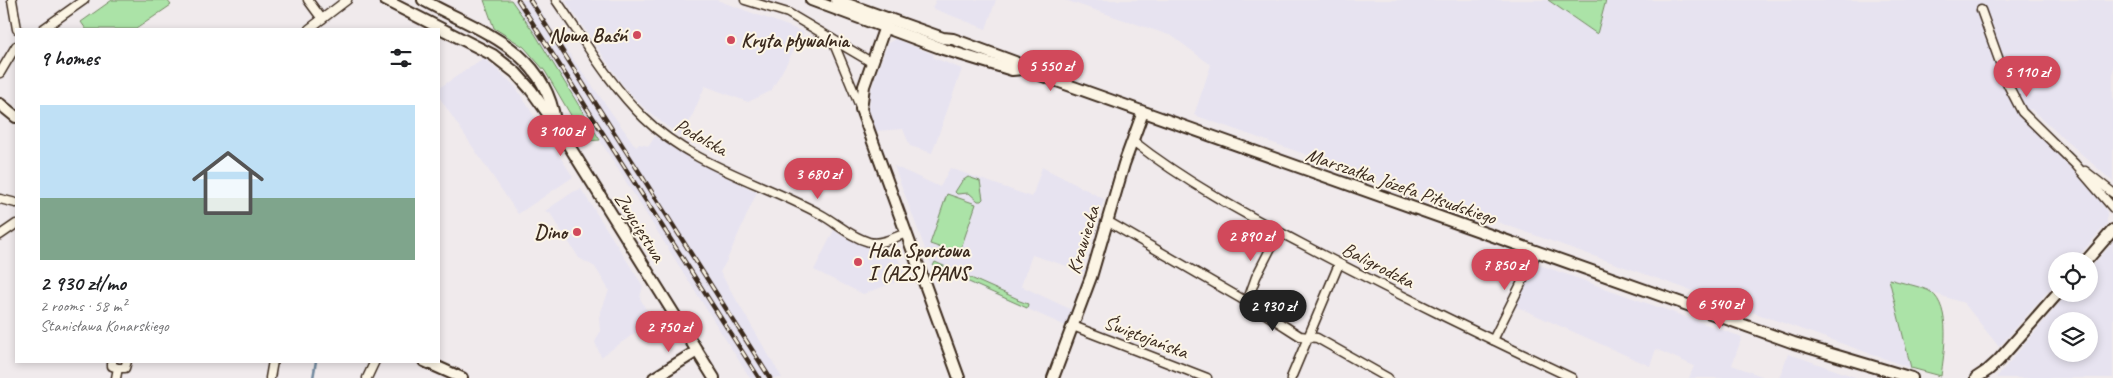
<!DOCTYPE html>
<meta charset="utf-8">
<style>
body{margin:0;font-family:Caveat,sans-serif;background:#f6f6f6;color:#202124;height:100vh;display:flex;flex-direction:column;font-size:19px;white-space:nowrap}
*{box-sizing:border-box;margin:0}
p{font-size:16px;color:#757577}
.icon{flex:none;width:28px;height:28px;fill:none;stroke:currentColor;stroke-width:2;stroke-linecap:round;stroke-linejoin:round}
.map{position:relative;flex:1;overflow:hidden}
.side{position:absolute;left:15px;top:28px;width:425px;height:335px;display:flex;flex-direction:column;background:#fff;border-radius:0px;box-shadow:0 2px 8px #0003}
.side>*{flex:none}
.fabs{position:absolute;left:2048px;top:252px;display:grid;gap:10px}
.fabs a{display:grid;place-items:center;width:50px;height:50px;border-radius:50%;background:#fff;box-shadow:0 2px 8px #0003;font-size:25px}
.price{position:absolute;translate:-50% -42px;padding:0 11px;border-radius:18px;background:#d1495b;color:#fff;font-size:16px;line-height:32px;filter:drop-shadow(0 1px 2px #0008)}
.price::after{content:'';position:absolute;left:50%;top:30px;width:15px;height:11px;margin-left:-8px;background:inherit;clip-path:polygon(0 0,100% 0,50% 100%)}
.price.current{background:#222;color:#fff}
ul{padding:0;list-style:none}
li{display:grid;align-content:center;gap:10px;height:265px;padding:0 25px}
li+li{border-top:1px solid #e0e0e0}
li span{display:grid;place-items:center;height:155px;border-radius:0px;color:#555}
li>.icon{margin-inline-start:auto}
span .icon{width:90px;height:90px;fill:#fffc;stroke-width:1}
li b{font-size:21px}
h2{display:flex;justify-content:space-between;align-items:center;height:60px;padding:0 25px;font-size:21px}
.map>svg:first-child{display:block}
</style>
<div class="map">
<svg width="2113" height="378" viewBox="0 0 2113 378">
<rect width="100%" height="100%" fill="#f0eaec"/>
<filter id="ink" filterUnits="userSpaceOnUse"><feTurbulence type="fractalNoise" baseFrequency=".02" numOctaves="2"/><feDisplacementMap in="SourceGraphic" scale="10" xChannelSelector="R" yChannelSelector="G"/><feConvolveMatrix kernelMatrix="1 2 1 2 8 2 1 2 1" color-interpolation-filters="sRGB"/></filter>
<g filter="url(#ink)">
<g fill="#e7e3f0" fill-rule="evenodd">
<path d="M511 0H534L556 35 636 147 639 144 649 146 655 136 692 160 757 192 726 262 720 272 782 378H750Z"/>
<path d="M565 0H717L804 32 771 91 748 102 705 86 683 137 665 125 641 105 622 84Z"/>
<path d="M936 0H996L986 29 932 8Z"/>
<path d="M1065 0H1548L1597 33 1606 0H2113V182L2031 109 2019 114 2098 197 2107 212V224L2074 261H2056V282L1999 347 1964 303 1889 279 1911 368 1194 115 1211 65 1172 36Z"/>
<path d="M895 39 933 54 934 58 962 69 932 153 910 146 903 129 876 131 869 111 870 94 876 74 888 43Z"/>
<path d="M484 58 515 86 573 177 518 214 439 97V88Z"/>
<path d="M894 166 940 187 950 168 1032 197 1042 167 1104 199 1083 266 1086 272 1032 255 1021 286 1072 310 1066 326 932 267Z"/>
<path d="M581 189 643 286 640 298 652 321 601 357 595 342 600 332 599 317 609 290 595 267 579 258 550 213 545 211 573 192Z"/>
<path d="M834 230 842 236 860 244 878 247 897 256 907 282 902 280 863 294 814 270Z"/>
<path d="M2113 242V378H1996L2067 294H2089V270ZM2056 321H2089V354H2056Z"/>
<path d="M1526 260 1742 337 1732 365 1767 378H1689L1694 366 1656 349 1650 366 1506 302Z"/>
<path d="M1788 354 1801 358 1858 378H1779Z"/>
</g>
<g fill="#abe3a7" stroke="#738662">
<path d="M112 0H167L171 5 136 29H86L81 22Z"/>
<path d="M484 0H511L535 34 600 140 586 141 545 71 524 47 494 28Z"/>
<path d="M1548 0H1606L1597 34Z"/>
<path d="M968 177 980 181 983 199 981 201H978L969 193 957 194 955 192 962 181Z"/>
<path d="M947 194 976 204 959 254 930 244Z"/>
<path d="M935 262 1018 299 1017 300 1028 304 1027 308 933 266Z"/>
<path d="M1889 279C1898 282 1924 287 1931 292 1952 308 1944 353 1941 376L1911 368Z"/>
</g>
<g fill="none" stroke-linecap="round" stroke-linejoin="round">
<path stroke="#71899e" stroke-width="2.5" d="M313 378 316 361"/>
<defs>
<g id="street">
<path d="M12 0 17 29"/>
<path d="M308 0 322 19"/>
<path d="M556 0C584 40 609 84 644 118 692 165 763 183 820 214 837 223 850 237 869 242 881 245 895 237 906 233"/>
<path d="M745 0 788 13 871 62"/>
<path d="M1981 10 2008 85 2022 112 2075 164 2113 208"/>
<path d="M43 29 84 0"/>
<path d="M309 29 347 0"/>
<path d="M832 39 861 109"/>
<path d="M0 73 16 46"/>
<path d="M1133 141C1185 182 1245 214 1304 245 1392 292 1482 335 1572 378"/>
<path d="M2085 171 2113 193"/>
<path d="M0 199 16 203"/>
<path d="M1107 221 1247 302 1300 336 1317 338 1388 378"/>
<path d="M0 235 16 224"/>
<path d="M1247 302 1256 277 1279 232"/>
<path d="M1073 326 1207 378"/>
<path d="M1493 340 1537 252"/>
<path d="M112 361V366L118 368 116 378"/>
<path d="M118 368H125L127 361"/>
<path d="M270 378 273 361"/>
<path d="M367 378 375 361"/>
<path d="M1291 378 1339 264"/>
</g>
<g id="secondary">
<path d="M385 0 493 55 516 73 531 90 556 125 714 378"/>
<path d="M423 0C478 31 544 48 555 121"/>
<path d="M811 0 943 49 1012 70 1023 69"/>
<path d="M836 0 943 38 953 39 1015 62 1023 69 1710 313 1794 343 1912 378"/>
<path d="M888 18 864 86 861 109 959 378"/>
<path d="M0 104 16 117"/>
<path d="M2086 261 2113 230"/>
<path d="M424 361 462 378"/>
<path d="M654 378 697 351"/>
<path d="M1053 378 1091 277 1124 164 1143 112"/>
<path d="M1976 378 1988 370 1998 361 2057 294"/>
</g>
</defs>
<use href="#street" stroke="#3b2a1e" stroke-width="11"/>
<use href="#secondary" stroke="#3b2a1e" stroke-width="14"/>
<use href="#street" stroke="#fcf5e5" stroke-width="8"/>
<use href="#secondary" stroke="#fcf5e5" stroke-width="10"/>
<defs>
<g id="rail">
<path d="M518 0 759 378"/>
<path d="M530 0 770 378"/>
</g>
</defs>
<use href="#rail" stroke="#3b2a1e" stroke-width="4.5"/>
<use href="#rail" stroke="#fcf5e5" stroke-width="2.5" stroke-dasharray="8" stroke-linecap="butt"/>
</g>
</g>
<g fill="#d1495b" stroke="#fcf5e5" stroke-width="2">
<circle cx="637" cy="35" r="5"/>
<circle cx="731" cy="40" r="5"/>
<circle cx="577" cy="232" r="5"/>
<circle cx="858" cy="262" r="5"/>
</g>
<g text-anchor="middle" dominant-baseline="central" stroke-width="4" stroke-linejoin="round" paint-order="stroke">
<g font-size="20" font-weight="bold" fill="#3b2a1e" stroke="#fcf5e5" text-anchor="end">
<text x="627" y="35">Nowa Baśń</text>
<text x="741" y="40" text-anchor="start">Kryta pływalnia</text>
<text x="567" y="232">Dino</text>
<text x="868" y="250" text-anchor="start">Hala Sportowa<tspan x="868" dy="23">I (AZS) PANS</tspan></text>
</g>
<g font-size="20" fill="#3b2a1e" stroke="#fcf5e5">
<text transform="translate(701 137) rotate(29)">Podolska</text>
<text transform="translate(1401 186) rotate(19)">Marszałka Józefa Piłsudskiego</text>
<text transform="translate(640 227) rotate(58)">Zwycięstwa</text>
<text transform="translate(1083 240) rotate(-73)">Krawiecka</text>
<text transform="translate(1378 265) rotate(27)">Baligrodzka</text>
<text transform="translate(1146 337) rotate(21)">Świętojańska</text>
</g>
</g>
</svg>
<div class="fabs">
<a><svg class="icon" aria-label="locate" viewBox="0 0 24 24"><circle cx="12" cy="12" r="6"/><path d="M12 2v4M12 18v4M2 12h4M18 12h4"/></svg></a>
<a><svg class="icon" aria-label="layers" viewBox="0 0 24 24"><path d="M12 4l9 5-9 5-9-5zM3 14l9 5 9-5"/></svg></a>
</div>
<b class="price" style="left:1051px;top:92px">5 550 zł</b>
<b class="price" style="left:2027px;top:98px">5 110 zł</b>
<b class="price" style="left:561px;top:157px">3 100 zł</b>
<b class="price" style="left:818px;top:200px">3 680 zł</b>
<b class="price" style="left:1251px;top:262px">2 890 zł</b>
<b class="price" style="left:1505px;top:291px">7 850 zł</b>
<b class="price" style="left:1720px;top:330px">6 540 zł</b>
<b class="price current" style="left:1273px;top:332px">2 930 zł</b>
<b class="price" style="left:669px;top:353px">2 750 zł</b>
<section class="side">
<h2>9 homes<svg class="icon" aria-label="filters" viewBox="0 0 24 24"><path d="M4 7h16M4 17h16"/><circle cx="9" cy="7" r="2"/><circle cx="15" cy="17" r="2"/></svg></h2>
<ul>
<li><span style="background:linear-gradient(#bfe0f5 60%,#7fa58c 0)"><svg class="icon" aria-label="home" viewBox="0 0 24 24"><path d="M3 11l9-7 9 7M6 9v11h12V9"/></svg></span><div><b>2 930 zł/mo</b><p>2 rooms · 58 m²</p><p>Stanisława Konarskiego</p></div></li>
</ul>
</section>
</div>
